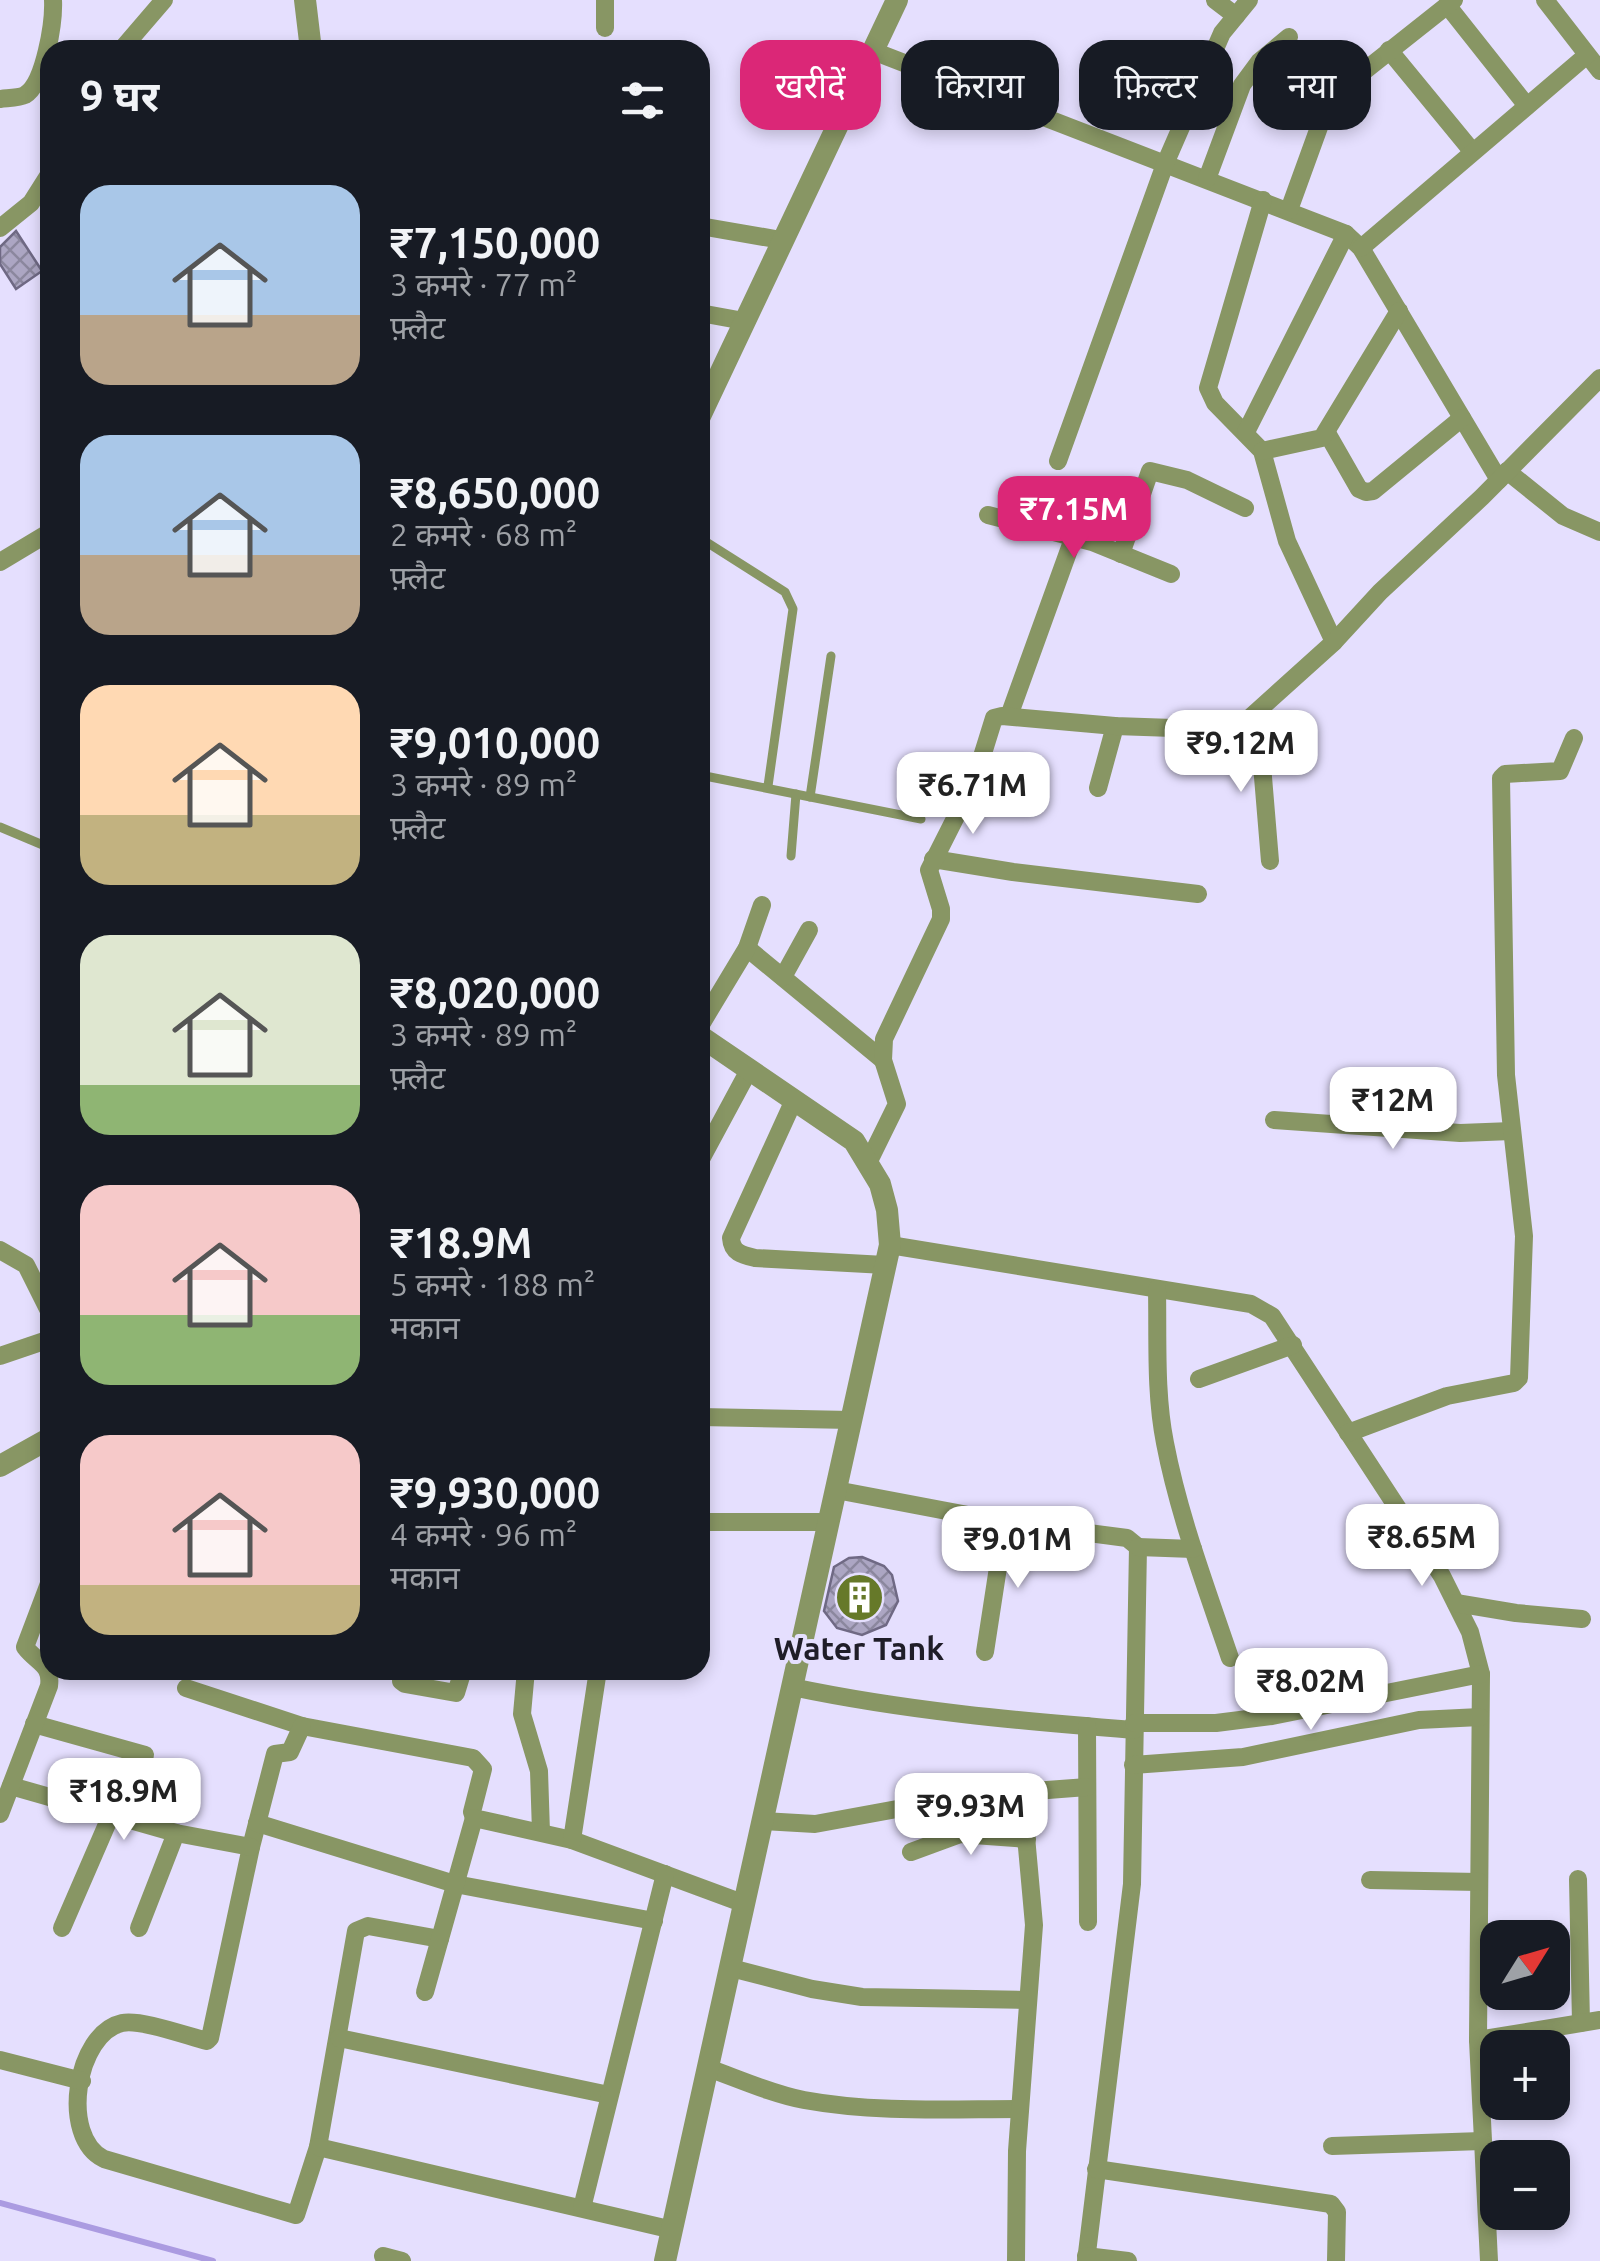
<!DOCTYPE html>
<html lang="hi">
<meta charset="utf-8">
<style>
body{margin:0;font-family:Ubuntu,"Noto Sans Devanagari",sans-serif;background:#242831;color:#f1f3f6;height:100vh;display:flex;flex-direction:column;font-size:38px;white-space:nowrap}
*{box-sizing:border-box;margin:0}
p{font-size:32px;color:#9ea1a6}
.icon{flex:none;width:55px;height:55px;fill:none;stroke:currentColor;stroke-width:2;stroke-linecap:round;stroke-linejoin:round}
.map{position:relative;flex:1;overflow:hidden}
.details{position:absolute;left:40px;top:40px;width:670px;height:1640px;display:flex;flex-direction:column;background:#171b24;border-radius:30px;box-shadow:0 5px 15px #0003}
.details>*{flex:none}
.top-card{position:absolute;left:740px;top:40px;width:710px;height:90px;display:flex;gap:20px}
.needle{width:65px;rotate:53deg}
.controls{position:absolute;left:1480px;top:1920px;display:grid;gap:20px}
.controls a{display:grid;place-items:center;width:90px;height:90px;border-radius:20px;background:#171b24;box-shadow:0 5px 15px #0003;font-size:50px}
.price{position:absolute;translate:-50% -85px;padding:0 22px;border-radius:20px;background:#fff;color:#222;font-size:32px;line-height:65px;filter:drop-shadow(0 2px 5px #0008)}
.price::after{content:'';position:absolute;left:50%;top:60px;width:30px;height:22px;margin-left:-15px;background:inherit;clip-path:polygon(0 0,100% 0,50% 100%)}
.price.on{background:#db2777;color:#fff}
ul{padding:0;list-style:none}
li{display:flex;align-items:center;gap:30px;height:250px;padding:0 40px}
li span{display:grid;place-items:center;flex:none;width:280px;height:200px;border-radius:30px;color:#555}
li>.icon{margin-inline-start:auto}
span .icon{width:120px;height:120px;fill:#fffc;stroke-width:1}
li b{font-size:42px}
h2{display:flex;justify-content:space-between;align-items:center;height:120px;padding:0 40px;font-size:42px}
.pill{padding:0 35px;border-radius:30px;background:#171b24;box-shadow:0 5px 15px #0003;font-size:35px;line-height:90px}
.pill.on{background:#db2777;color:#fff}
.map>svg:first-child{display:block}
</style>
<div class="map">
<svg width="1600" height="2261" viewBox="0 0 1600 2261">
<defs>
<pattern id="building-cross-hatch" width="8" height="8" patternUnits="userSpaceOnUse" patternTransform="scale(2.5)"><rect width="8" height="8" fill="#aca6c3"/><path d="M0 0l8 8M0 8l8-8" fill="none" stroke="#8b879e"/></pattern>
</defs>
<rect width="100%" height="100%" fill="#e5dffe"/>
<g fill="none" stroke-linecap="round" stroke-linejoin="round">
<path stroke="#ab9be1" stroke-width="6" d="M0 2203 213 2261"/>
</g>
<g fill="url(#building-cross-hatch)" stroke="#6f6984" stroke-width="2.5">
<path d="M16 231 42 271 16 289 0 264V247Z"/>
<path d="M862 1557 884 1566 892 1575 898 1601 886 1625 862 1635 837 1628 824 1611 834 1567 849 1558Z"/>
</g>
<g fill="none" stroke-linecap="round" stroke-linejoin="round">
<g stroke="#889664" stroke-width="9">
<path d="M700 538 785 592 793 609 768 786"/>
<path d="M700 775 921 819"/>
<path d="M810 797 831 656"/>
<path d="M0 827 50 848"/>
<path d="M791 856 796 794"/>
</g>
<g stroke="#889664" stroke-width="18">
<path d="M605 0V28"/>
<path d="M1215 0 1236 16"/>
<path d="M1545 0 1600 71"/>
<path d="M1447 5 1527 106"/>
<path d="M121 50 164 0"/>
<path d="M1389 50 1472 151"/>
<path d="M873 51 1346 234 1361 248 1499 480"/>
<path d="M0 99C7 98 19 98 25 95 45 83 54 21 53 0"/>
<path d="M1207 179 1242 85 1259 62 1289 37"/>
<path d="M1263 200 1208 388 1215 403 1262 451 1287 541 1334 642"/>
<path d="M1289 210 1326 108 1334 95 1454 0"/>
<path d="M700 226 781 240"/>
<path d="M0 228 31 203 50 173"/>
<path d="M1361 248 1587 55"/>
<path d="M700 313 744 321"/>
<path d="M1246 432 1346 234"/>
<path d="M1327 433 1359 489 1366 492 1373 491 1462 418"/>
<path d="M1262 451 1322 438 1399 311"/>
<path d="M1058 461 1165 164 1222 33 1249 0"/>
<path d="M1507 471 1563 516 1600 532"/>
<path d="M988 515 1092 542 1171 574"/>
<path d="M1121 554 1150 471 1187 480 1245 508"/>
<path d="M0 562 50 532"/>
<path d="M1009 716 1074 536"/>
<path d="M1248 720 1261 753 1270 861"/>
<path d="M1098 788 1115 726"/>
<path d="M933 859 1013 872 1198 894"/>
<path d="M747 948 883 1060"/>
<path d="M783 977 809 930"/>
<path d="M700 1026 747 948 762 905"/>
<path d="M794 1100 731 1238C732 1253 742 1255 755 1258L885 1265"/>
<path d="M1274 1120 1460 1133 1512 1131"/>
<path d="M700 1161 749 1070"/>
<path d="M869 1161 897 1104 883 1060 884 1039 941 919V909L929 870 975 779 994 718 1002 716 1115 726 1231 730 1242 725 1334 642 1380 592 1482 497 1600 378"/>
<path d="M890 1245 1251 1304 1272 1316 1442 1576 1470 1632 1481 1674 1478 2040 1489 2261"/>
<path d="M0 1250 26 1265 50 1313"/>
<path d="M1157 1289C1158 1340 1155 1393 1165 1443 1179 1516 1206 1587 1230 1658"/>
<path d="M0 1356 50 1339"/>
<path d="M1199 1379 1293 1345"/>
<path d="M700 1417 851 1420"/>
<path d="M1348 1433 1447 1396 1514 1383 1519 1378 1524 1236 1506 1075 1501 778 1505 774 1560 771 1574 738"/>
<path d="M836 1490 1005 1522 1127 1538 1138 1547 1132 1884 1086 2261"/>
<path d="M700 1522H829"/>
<path d="M1138 1547 1193 1549"/>
<path d="M1456 1603 1516 1613 1582 1619"/>
<path d="M985 1652 1005 1522"/>
<path d="M401 1670V1681L405 1684 456 1693 463 1670"/>
<path d="M526 1670 522 1714 539 1771 541 1832"/>
<path d="M792 1687C906 1711 1019 1721 1134 1730"/>
<path d="M186 1688 302 1726 473 1758 483 1769 472 1812 474 1818 572 1840 745 1904"/>
<path d="M1134 1723H1216L1272 1716 1481 1674"/>
<path d="M34 1724 145 1755"/>
<path d="M302 1726 290 1752 275 1754 251 1847 210 2038 207 2041C187 2036 141 2019 122 2023 76 2033 59 2137 104 2159L296 2215 318 2147 356 1931 368 1926 440 1939"/>
<path d="M1087 1726 1088 1922"/>
<path d="M1133 1765 1243 1757 1419 1720 1480 1717"/>
<path d="M11 1786 176 1833 251 1847"/>
<path d="M0 1814 49 1686C52 1664 37 1663 25 1647L50 1581"/>
<path d="M763 1821 815 1824 968 1796 1087 1787"/>
<path d="M257 1823 455 1884 654 1921"/>
<path d="M572 1840 598 1670"/>
<path d="M911 1852 960 1834 1027 1839"/>
<path d="M1578 1879 1581 2023"/>
<path d="M1370 1880 1479 1882"/>
<path d="M62 1928 111 1815"/>
<path d="M139 1928 176 1833"/>
<path d="M731 1968 812 1989 862 1997 1028 2000"/>
<path d="M425 1992 474 1818"/>
<path d="M339 2038 609 2095"/>
<path d="M1478 2040 1600 2020"/>
<path d="M0 2060 82 2081"/>
<path d="M708 2068C739 2079 772 2094 804 2100 875 2113 948 2109 1020 2109"/>
<path d="M1332 2146 1482 2141"/>
<path d="M318 2147 673 2230"/>
<path d="M1096 2169 1331 2204 1337 2212 1336 2261"/>
<path d="M582 2208 665 1874"/>
<path d="M383 2256 402 2261"/>
<path d="M1086 2256 1128 2261"/>
<path d="M1016 2261 1017 2151 1034 1925 1022 1792"/>
</g>
<g stroke="#889664" stroke-width="22">
<path d="M305 0 311 50"/>
<path d="M700 416 897 0"/>
<path d="M0 1466 50 1438"/>
<path d="M665 2261 890 1245 887 1210 880 1184 854 1141 700 1036"/>
</g>
</g>
<defs>
<symbol id="building-disc" viewBox="-11 -11 22 22"><circle r="9.5" fill="#667929" stroke="#e5dffe"/><path d="M-4-6H4V6H1V3H-1V6H-4ZM-2.5-4.3h1.7v1.8h-1.7ZM.8-4.3h1.7v1.8H.8ZM-2.5-1h1.7V.8h-1.7ZM.8-1h1.7V.8H.8Z" fill="#fff"/></symbol>
</defs>
<g fill-rule="evenodd">
<use href="#building-disc" x="832" y="1570" width="55" height="55"/>
</g>
<g text-anchor="middle" dominant-baseline="central" stroke-width="8" stroke-linejoin="round" paint-order="stroke">
<g font-size="32" font-weight="bold" fill="#1f1d28" stroke="#e5dffe">
<text x="859" y="1648">Water Tank</text>
</g>
</g>
</svg>
<div class="controls">
<a><svg class="needle" viewBox="-14 -14 28 28"><path d="M0-13l5 13h-10z" fill="#e53935"/><path d="M0 13l5-13h-10z" fill="#9ea1a6"/></svg></a>
<a>+</a>
<a>−</a>
</div>
<b class="price on" style="left:1074px;top:561px">₹7.15M</b>
<b class="price" style="left:1241px;top:795px">₹9.12M</b>
<b class="price" style="left:973px;top:837px">₹6.71M</b>
<b class="price" style="left:1393px;top:1152px">₹12M</b>
<b class="price" style="left:1422px;top:1589px">₹8.65M</b>
<b class="price" style="left:1018px;top:1591px">₹9.01M</b>
<b class="price" style="left:1311px;top:1733px">₹8.02M</b>
<b class="price" style="left:124px;top:1843px">₹18.9M</b>
<b class="price" style="left:971px;top:1858px">₹9.93M</b>
<div class="top-card">
<a class="pill on">खरीदें</a>
<a class="pill">किराया</a>
<a class="pill">फ़िल्टर</a>
<a class="pill">नया</a>
</div>
<section class="details">
<h2>9 घर<svg class="icon" aria-label="filters" viewBox="0 0 24 24"><path d="M4 7h16M4 17h16"/><circle cx="9" cy="7" r="2"/><circle cx="15" cy="17" r="2"/></svg></h2>
<ul>
<li><span style="background:linear-gradient(#a9c7e8 65%,#b9a48a 0)"><svg class="icon" aria-label="home" viewBox="0 0 24 24"><path d="M3 11l9-7 9 7M6 9v11h12V9"/></svg></span><div><b>₹7,150,000</b><p>3 कमरे · 77 m²</p><p>फ़्लैट</p></div></li>
<li><span style="background:linear-gradient(#a9c7e8 60%,#b9a48a 0)"><svg class="icon" aria-label="home" viewBox="0 0 24 24"><path d="M3 11l9-7 9 7M6 9v11h12V9"/></svg></span><div><b>₹8,650,000</b><p>2 कमरे · 68 m²</p><p>फ़्लैट</p></div></li>
<li><span style="background:linear-gradient(#ffd9b3 65%,#c2b280 0)"><svg class="icon" aria-label="home" viewBox="0 0 24 24"><path d="M3 11l9-7 9 7M6 9v11h12V9"/></svg></span><div><b>₹9,010,000</b><p>3 कमरे · 89 m²</p><p>फ़्लैट</p></div></li>
<li><span style="background:linear-gradient(#dfe7d0 75%,#8fb573 0)"><svg class="icon" aria-label="home" viewBox="0 0 24 24"><path d="M3 11l9-7 9 7M6 9v11h12V9"/></svg></span><div><b>₹8,020,000</b><p>3 कमरे · 89 m²</p><p>फ़्लैट</p></div></li>
<li><span style="background:linear-gradient(#f6c9c9 65%,#8fb573 0)"><svg class="icon" aria-label="home" viewBox="0 0 24 24"><path d="M3 11l9-7 9 7M6 9v11h12V9"/></svg></span><div><b>₹18.9M</b><p>5 कमरे · 188 m²</p><p>मकान</p></div></li>
<li><span style="background:linear-gradient(#f6c9c9 75%,#c2b280 0)"><svg class="icon" aria-label="home" viewBox="0 0 24 24"><path d="M3 11l9-7 9 7M6 9v11h12V9"/></svg></span><div><b>₹9,930,000</b><p>4 कमरे · 96 m²</p><p>मकान</p></div></li>
</ul>
</section>
</div>
